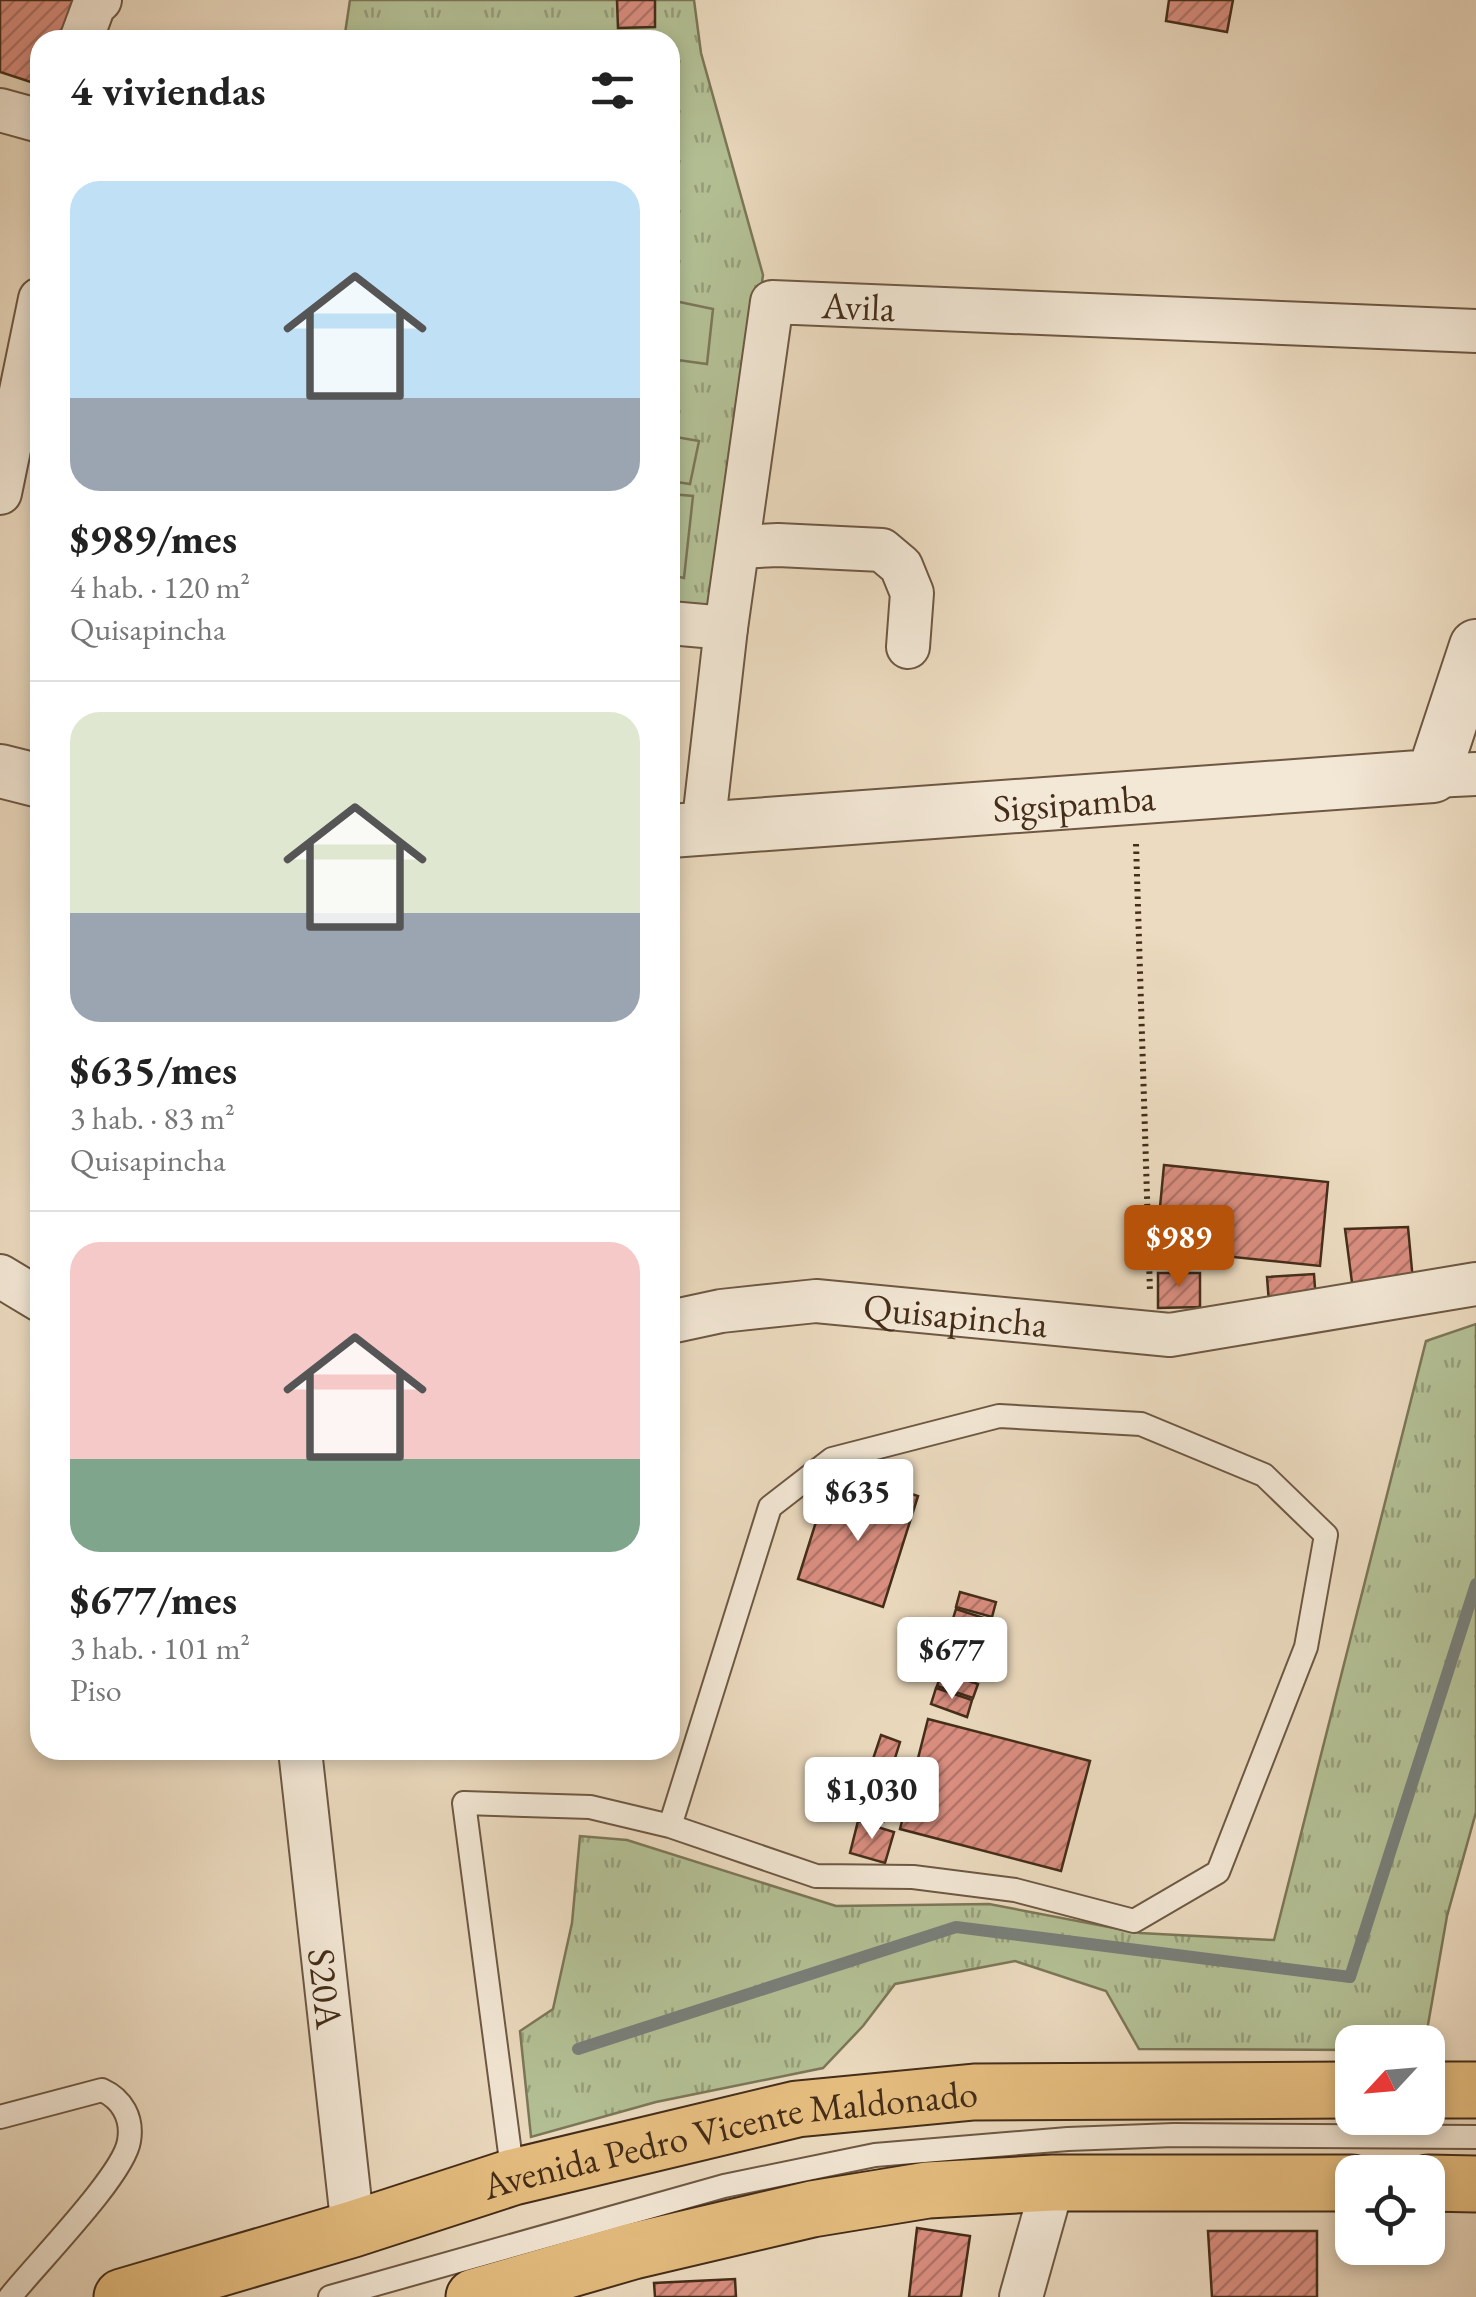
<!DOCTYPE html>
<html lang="es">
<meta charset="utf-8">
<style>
body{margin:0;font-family:"EB Garamond",serif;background:#f6f6f6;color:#222;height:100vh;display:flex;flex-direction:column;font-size:38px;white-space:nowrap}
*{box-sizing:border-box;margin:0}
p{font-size:32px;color:#767676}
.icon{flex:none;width:55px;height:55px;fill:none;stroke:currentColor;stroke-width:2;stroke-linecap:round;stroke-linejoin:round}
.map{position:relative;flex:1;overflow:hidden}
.drawer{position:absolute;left:30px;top:30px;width:650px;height:1730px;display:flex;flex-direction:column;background:#fff;border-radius:30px;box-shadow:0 5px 15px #0003}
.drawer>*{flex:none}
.needle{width:65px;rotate:244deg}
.buttons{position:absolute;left:1335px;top:2025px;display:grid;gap:20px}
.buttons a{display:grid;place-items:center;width:110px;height:110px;border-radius:20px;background:#fff;box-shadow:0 5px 15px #0003;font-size:50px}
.price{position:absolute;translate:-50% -85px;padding:0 22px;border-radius:10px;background:#fff;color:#222;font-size:32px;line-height:65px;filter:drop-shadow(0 2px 5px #0008)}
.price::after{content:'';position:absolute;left:50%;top:60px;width:30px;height:22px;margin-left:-15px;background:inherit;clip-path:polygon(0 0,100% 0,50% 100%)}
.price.on{background:#b45309;color:#fff}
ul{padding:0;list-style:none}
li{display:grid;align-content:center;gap:20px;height:530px;padding:0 40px}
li+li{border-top:2px solid #e0e0e0}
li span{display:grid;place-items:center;height:310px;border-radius:30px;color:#555}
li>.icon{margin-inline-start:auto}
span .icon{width:180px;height:180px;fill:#fffc;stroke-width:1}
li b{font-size:42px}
h2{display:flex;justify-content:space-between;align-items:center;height:120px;padding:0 40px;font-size:42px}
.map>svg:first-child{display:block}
</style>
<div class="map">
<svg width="1476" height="2297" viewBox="0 0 1476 2297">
<defs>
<pattern id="grass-tufts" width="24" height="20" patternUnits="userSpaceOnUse" patternTransform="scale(2.5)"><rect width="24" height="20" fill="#b4c196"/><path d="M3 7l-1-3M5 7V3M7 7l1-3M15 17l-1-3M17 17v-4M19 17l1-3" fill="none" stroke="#949d7a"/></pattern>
<pattern id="building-hatch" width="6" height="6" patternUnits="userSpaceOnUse" patternTransform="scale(2.5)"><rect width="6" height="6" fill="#da8e80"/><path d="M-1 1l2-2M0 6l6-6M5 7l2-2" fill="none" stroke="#b27468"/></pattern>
</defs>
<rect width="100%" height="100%" fill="#ecdbc0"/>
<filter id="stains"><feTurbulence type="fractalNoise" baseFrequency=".002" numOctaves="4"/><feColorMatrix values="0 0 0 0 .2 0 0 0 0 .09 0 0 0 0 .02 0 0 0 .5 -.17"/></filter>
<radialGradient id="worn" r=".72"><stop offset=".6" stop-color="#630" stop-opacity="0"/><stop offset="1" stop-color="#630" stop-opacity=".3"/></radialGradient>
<g fill="url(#grass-tufts)" stroke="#7c7758" stroke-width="2.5">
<path d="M350 0H694L701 53 763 275 716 616 670 611V40H344Z"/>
<path d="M1476 1324V1812L1447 1916 1425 2042H1352V2050L1139 2049 1106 1991 1015 1961 895 1984 863 2026 823 2068 656 2102 531 2137 520 2031 553 2009 572 1923 580 1836 627 1840 836 1906 989 1904 1140 1933 1274 1940 1426 1341Z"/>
</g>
<g fill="#b4c196" stroke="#7c7758" stroke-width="2.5">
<path d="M670 300 713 309 707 364 670 359Z"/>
<path d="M670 436 699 441 690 484 670 481Z"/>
<path d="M670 494 693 496 684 578 670 575Z"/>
</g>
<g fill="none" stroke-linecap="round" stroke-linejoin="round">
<path stroke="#79807b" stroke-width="12" d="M578 2049 956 1927 1350 1977 1476 1584"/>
</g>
<g fill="url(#building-hatch)" stroke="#442d19" stroke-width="2.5">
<path d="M0 0H74L61 40H40V85L0 72Z"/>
<path d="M617 0H655V27L618 28Z"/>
<path d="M1169 0H1233L1227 32 1166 21Z"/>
<path d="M1164 1165 1328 1182 1320 1266 1156 1249Z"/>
<path d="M1408 1227 1414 1292 1354 1298 1345 1229Z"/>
<path d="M1158 1273H1200V1307L1158 1308Z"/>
<path d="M1314 1274 1316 1302 1269 1303 1267 1277Z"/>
<path d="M886 1486 918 1496 883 1607 798 1579 826 1490 873 1506 877 1493Z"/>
<path d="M960 1592 996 1602 992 1617 956 1607Z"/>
<path d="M956 1609 993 1621 989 1636 951 1625Z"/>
<path d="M942 1672 978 1684 973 1698 937 1686Z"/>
<path d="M936 1688 972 1700 967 1717 931 1704Z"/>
<path d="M928 1719 1090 1761 1061 1871 900 1829Z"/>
<path d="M881 1735 900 1742 891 1771 871 1765Z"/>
<path d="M856 1769 876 1774 865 1812 845 1807Z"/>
<path d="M881 1779 895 1783 884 1821 870 1813Z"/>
<path d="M858 1821 894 1832 885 1863 850 1853Z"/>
<path d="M917 2228 970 2236 961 2297H909Z"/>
<path d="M1208 2231H1317V2297H1212Z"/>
<path d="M735 2279 736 2297H655L654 2283Z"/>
</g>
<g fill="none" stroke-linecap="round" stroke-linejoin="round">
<defs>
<g id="service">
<path d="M0 2117 102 2090C122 2099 133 2118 129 2141 124 2175 36 2264 10 2297"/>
<path d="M513 2176 464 1803 590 1807 670 1826 816 1876 913 1877 1015 1890 1134 1921 1218 1872 1306 1647 1326 1535 1264 1475 1141 1424 999 1416 832 1459 770 1507 670 1826"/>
<path d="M330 2297 724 2186 875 2155 1068 2139 1174 2135 1476 2137"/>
</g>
<g id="minor">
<path d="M81 40 94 5 100 0"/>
<path d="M0 110 40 121"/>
<path d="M0 493 40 299"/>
<path d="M738 547 778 545 882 550 901 566 912 593 908 647"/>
<path d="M670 623 726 628"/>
<path d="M1433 776 1476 774"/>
<path id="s1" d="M703 829 726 628 772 302 1476 331"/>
<path d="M0 1276 40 1300"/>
<path id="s2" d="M670 1322 721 1311 816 1301 1170 1335 1476 1284"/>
<path id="s3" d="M300 1750 353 2229"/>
<path d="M1021 2297 1053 2183"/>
</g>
<g id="tertiary">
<path d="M0 771 40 781"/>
<path id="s4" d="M670 831 1433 776 1476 646"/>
</g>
<g id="primary">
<path d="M1428 2090H1476"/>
<path d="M1428 2183 1476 2184"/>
<path id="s5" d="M122 2297 353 2229 513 2177 797 2109 974 2092 1352 2090"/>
<path d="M474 2297 633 2251 812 2209 928 2190 1053 2183H1352"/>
</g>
</defs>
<use href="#service" stroke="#6e5843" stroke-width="26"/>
<use href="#minor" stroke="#6e5843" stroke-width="46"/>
<use href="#tertiary" stroke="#6e5843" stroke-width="56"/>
<use href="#primary" stroke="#442d19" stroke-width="59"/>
<path stroke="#442d19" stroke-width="6" stroke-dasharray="2.5 5" stroke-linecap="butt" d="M1136 844 1150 1292"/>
<use href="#service" stroke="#f3e8d6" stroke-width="22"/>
<use href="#minor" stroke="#f3e8d6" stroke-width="42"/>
<use href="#tertiary" stroke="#f3e8d6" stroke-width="52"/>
<use href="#primary" stroke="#e6be80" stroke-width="55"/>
</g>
<g text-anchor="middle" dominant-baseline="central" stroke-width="10" stroke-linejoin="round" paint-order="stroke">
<g font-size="38" fill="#442d19" stroke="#f3e8d6">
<text stroke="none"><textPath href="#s1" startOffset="618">Avila</textPath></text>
<text stroke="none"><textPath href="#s4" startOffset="405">Sigsipamba</textPath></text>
<text stroke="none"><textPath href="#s2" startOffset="288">Quisapincha</textPath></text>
<text stroke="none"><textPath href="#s3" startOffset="240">S20A</textPath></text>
<text stroke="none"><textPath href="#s5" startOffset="630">Avenida Pedro Vicente Maldonado</textPath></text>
</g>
</g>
<rect width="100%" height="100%" filter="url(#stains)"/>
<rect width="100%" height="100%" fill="url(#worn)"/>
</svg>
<div class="buttons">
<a><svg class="needle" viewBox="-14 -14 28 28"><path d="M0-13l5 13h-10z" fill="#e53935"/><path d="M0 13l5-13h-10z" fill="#767676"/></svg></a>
<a><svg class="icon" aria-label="locate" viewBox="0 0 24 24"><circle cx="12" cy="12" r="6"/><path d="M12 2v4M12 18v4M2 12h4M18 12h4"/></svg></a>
</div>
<b class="price on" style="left:1179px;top:1290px">$989</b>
<b class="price" style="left:858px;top:1544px">$635</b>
<b class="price" style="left:952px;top:1702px">$677</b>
<b class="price" style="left:872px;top:1842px">$1,030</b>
<section class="drawer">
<h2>4 viviendas<svg class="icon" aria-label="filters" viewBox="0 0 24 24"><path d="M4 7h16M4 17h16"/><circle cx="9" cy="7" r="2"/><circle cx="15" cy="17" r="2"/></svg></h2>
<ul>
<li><span style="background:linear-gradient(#bfe0f5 70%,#9aa5b1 0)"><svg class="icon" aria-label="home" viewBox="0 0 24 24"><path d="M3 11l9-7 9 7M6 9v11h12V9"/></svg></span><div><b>$989/mes</b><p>4 hab. · 120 m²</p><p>Quisapincha</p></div></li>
<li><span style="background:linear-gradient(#dfe7d0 65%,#9aa5b1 0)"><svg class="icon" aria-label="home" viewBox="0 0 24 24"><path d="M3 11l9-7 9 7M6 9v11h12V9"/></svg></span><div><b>$635/mes</b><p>3 hab. · 83 m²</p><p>Quisapincha</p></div></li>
<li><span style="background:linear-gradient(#f6c9c9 70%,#7fa58c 0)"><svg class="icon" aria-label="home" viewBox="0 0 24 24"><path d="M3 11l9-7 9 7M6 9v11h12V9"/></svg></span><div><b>$677/mes</b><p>3 hab. · 101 m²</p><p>Piso</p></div></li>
</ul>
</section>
</div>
